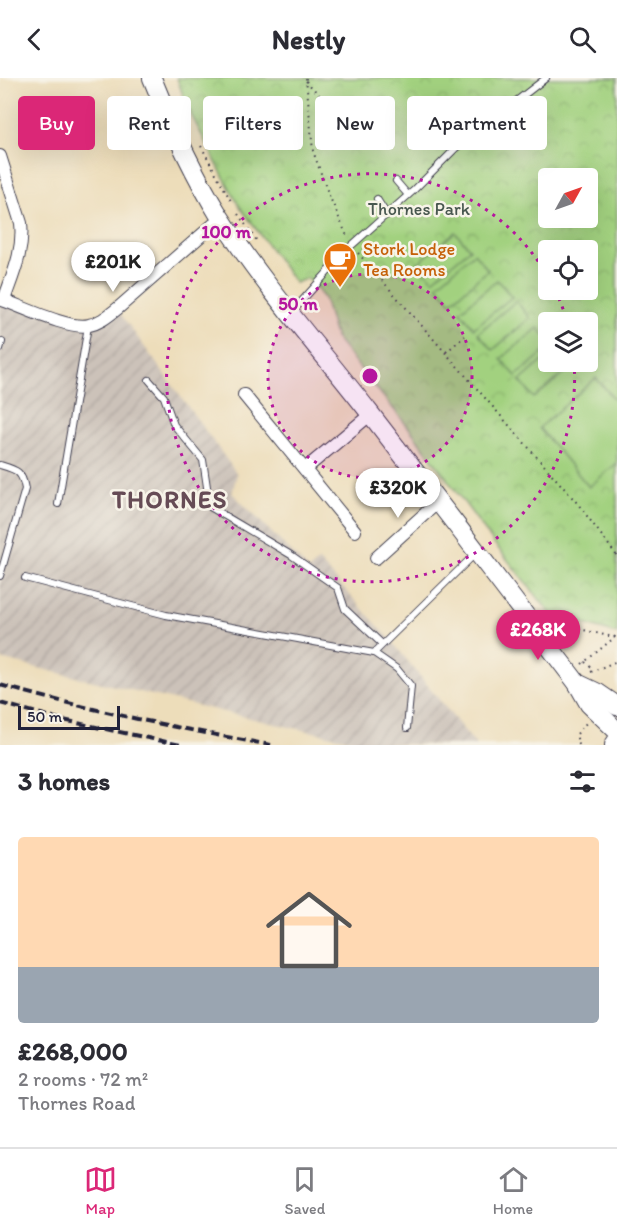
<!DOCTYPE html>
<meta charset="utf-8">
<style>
body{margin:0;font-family:Itim,sans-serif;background:#f2f2f3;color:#2b2b33;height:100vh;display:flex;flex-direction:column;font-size:22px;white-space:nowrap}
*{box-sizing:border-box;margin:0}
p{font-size:20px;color:#7c7c81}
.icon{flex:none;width:33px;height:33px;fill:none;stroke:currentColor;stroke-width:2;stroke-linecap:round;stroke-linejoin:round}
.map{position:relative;height:667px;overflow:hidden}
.panel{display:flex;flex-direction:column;background:#fff;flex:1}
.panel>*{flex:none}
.guide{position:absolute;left:18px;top:18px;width:582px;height:54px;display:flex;gap:12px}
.needle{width:39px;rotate:50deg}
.fabs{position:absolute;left:538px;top:90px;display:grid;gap:12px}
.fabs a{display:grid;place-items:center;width:60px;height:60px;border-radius:6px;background:#fff;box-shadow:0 6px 24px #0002;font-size:30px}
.scale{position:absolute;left:18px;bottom:15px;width:102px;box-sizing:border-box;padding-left:6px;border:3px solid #22223b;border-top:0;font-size:16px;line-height:21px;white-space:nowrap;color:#22223b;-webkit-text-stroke:4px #f7f3e8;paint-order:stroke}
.price{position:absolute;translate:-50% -51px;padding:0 14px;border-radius:21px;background:#fff;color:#222;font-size:20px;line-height:39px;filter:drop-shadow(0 2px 3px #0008)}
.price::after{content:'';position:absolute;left:50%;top:36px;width:18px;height:14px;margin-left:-9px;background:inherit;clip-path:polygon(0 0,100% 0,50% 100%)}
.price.current{background:#db2777;color:#fff}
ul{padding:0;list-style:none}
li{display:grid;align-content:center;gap:12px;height:318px;padding:0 18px}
li span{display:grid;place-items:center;height:186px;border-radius:6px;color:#555}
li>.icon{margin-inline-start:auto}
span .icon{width:108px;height:108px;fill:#fffc;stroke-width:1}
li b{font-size:26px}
h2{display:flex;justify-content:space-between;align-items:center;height:72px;padding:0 18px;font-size:26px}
.pill{padding:0 21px;border-radius:6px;background:#fff;box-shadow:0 6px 24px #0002;font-size:21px;line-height:54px}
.pill.current{background:#db2777;color:#fff}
header{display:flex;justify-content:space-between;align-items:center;height:78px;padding:0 18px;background:#fff;font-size:27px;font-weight:700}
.dock{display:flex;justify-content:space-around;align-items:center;height:84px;border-top:2px solid #e1e1e2;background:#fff;font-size:16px;color:#7c7c81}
.dock a{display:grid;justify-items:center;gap:3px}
.dock .current{color:#db2777}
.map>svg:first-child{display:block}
</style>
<header><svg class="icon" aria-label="back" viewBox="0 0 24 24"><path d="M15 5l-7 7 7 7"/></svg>Nestly<svg class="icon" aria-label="search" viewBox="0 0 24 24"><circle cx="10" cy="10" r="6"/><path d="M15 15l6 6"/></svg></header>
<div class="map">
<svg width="617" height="667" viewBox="0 0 617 667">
<defs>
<pattern id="industrial-furrows" width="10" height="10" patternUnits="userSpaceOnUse" patternTransform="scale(1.5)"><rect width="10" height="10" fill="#ccc2b9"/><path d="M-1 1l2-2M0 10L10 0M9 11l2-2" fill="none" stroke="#afa6a0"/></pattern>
<pattern id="park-crowns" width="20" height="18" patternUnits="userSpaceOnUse" patternTransform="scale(1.5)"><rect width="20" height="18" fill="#a2d17f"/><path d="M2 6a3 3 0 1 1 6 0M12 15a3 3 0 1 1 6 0" fill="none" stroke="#8bb36f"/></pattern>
</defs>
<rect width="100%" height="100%" fill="#f7f3e8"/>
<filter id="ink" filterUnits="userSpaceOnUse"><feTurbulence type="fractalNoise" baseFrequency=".0167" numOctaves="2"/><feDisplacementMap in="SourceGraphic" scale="12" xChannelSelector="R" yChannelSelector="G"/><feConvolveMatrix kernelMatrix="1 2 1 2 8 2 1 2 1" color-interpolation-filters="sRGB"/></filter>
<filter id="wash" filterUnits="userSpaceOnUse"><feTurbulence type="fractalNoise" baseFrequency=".008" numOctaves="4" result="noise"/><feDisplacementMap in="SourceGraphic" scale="24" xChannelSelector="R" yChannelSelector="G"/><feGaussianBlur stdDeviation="1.35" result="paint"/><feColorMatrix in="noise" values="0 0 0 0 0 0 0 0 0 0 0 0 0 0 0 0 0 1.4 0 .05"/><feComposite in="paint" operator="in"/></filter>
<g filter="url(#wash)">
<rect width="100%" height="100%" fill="#edddba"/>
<path fill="url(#industrial-furrows)" d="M0 221 81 248 117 231 237 396 232 415 309 492 319 483 389 560 476 667 371 666 275 646 0 581Z"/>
<path fill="url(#park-crowns)" stroke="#627a5d" stroke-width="1.5" fill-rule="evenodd" d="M177 0H617V556L551 536 494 465 410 351 336 261 324 220 308 200 295 205 238 126 187 29ZM549 100H588V140H549ZM549 172H588V212H549ZM549 244H588V284H549Z"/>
<g fill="#a2d17f" stroke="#627a5d" stroke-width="1.5">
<path d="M455 154 470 171 433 202 418 185Z"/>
<path d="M474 175 488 192 451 224 437 207Z"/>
<path d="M497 202 512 219 474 250 460 233Z"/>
<path d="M516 223 530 240 493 272 478 255Z"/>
<path d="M538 250 549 262V270L516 298 501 281Z"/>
<path d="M549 278V284H567L572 289 534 320 520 303Z"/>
<path d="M596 300 617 324V385L589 409 539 350Z"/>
</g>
</g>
<g filter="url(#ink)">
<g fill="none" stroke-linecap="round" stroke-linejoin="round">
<defs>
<g id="lane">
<path d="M396 103 408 117"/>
<path d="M377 121 387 137"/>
<path d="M291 235 351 168 413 113 457 69 546 0"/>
<path d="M0 271 2 264"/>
<path d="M149 302 164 319 174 347 203 382 210 429 291 477 338 510 345 531 382 566"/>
<path d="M0 387C17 392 22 393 25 411L0 498"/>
<path d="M58 426 88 248"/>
<path d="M25 500 166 537 374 575 397 591 411 608 407 650"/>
<path d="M374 575 475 476"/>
</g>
<g id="street">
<path d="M0 78 21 145C24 173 13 196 4 222"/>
<path d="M0 221C21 228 69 252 89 247 100 245 108 238 117 231L221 140"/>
<path d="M244 317 355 453"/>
<path d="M305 391 371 336"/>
<path d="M376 480 439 423"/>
</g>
<g id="secondary">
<path d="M152 0C171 47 193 95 220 139 264 208 319 270 369 334 439 424 508 514 577 605L589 626 617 653"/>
<path d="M577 605 598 615 617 628"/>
</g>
<path id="primary" d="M615 667 617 664"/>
</defs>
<use href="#lane" stroke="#403e4e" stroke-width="8"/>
<use href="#street" stroke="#403e4e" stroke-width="14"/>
<use href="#secondary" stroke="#403e4e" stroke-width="20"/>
<use href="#primary" stroke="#403e4e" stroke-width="22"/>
<g stroke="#403e4e" stroke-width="2" stroke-dasharray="1.5 4.5" stroke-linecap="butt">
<path d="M306 0 313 73 328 115 347 158"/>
<path d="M306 3 324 22 352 66"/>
<path d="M201 68 231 123"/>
<path d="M238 136 257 163"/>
<path d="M358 175 578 426 617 478"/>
<path d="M446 274 465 258"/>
<path d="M550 542 571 549 617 560"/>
<path d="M585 584 594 592"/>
<path d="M582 586 614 560 617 554"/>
<path d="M591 594 617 583"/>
<path d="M579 667 576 657 587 644"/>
</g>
<use href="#lane" stroke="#fff" stroke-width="6"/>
<use href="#street" stroke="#fff" stroke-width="12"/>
<use href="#secondary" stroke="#fff" stroke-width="18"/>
<use href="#primary" stroke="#fff" stroke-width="20"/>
<g stroke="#22223b" stroke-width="4" stroke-dasharray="9 4.5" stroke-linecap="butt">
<path d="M0 607C89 632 180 651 271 667"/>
<path d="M0 625 63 642 181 667"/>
</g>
</g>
</g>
<circle cx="370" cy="298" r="102" fill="#b5179e" fill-opacity=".12"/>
<g fill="none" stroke="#b5179e" stroke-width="3" stroke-dasharray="3 6">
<circle cx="370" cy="298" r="102"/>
<path d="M555 212A204 204 0 0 1 567 243M574 284A204 204 0 1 1 548 199"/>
</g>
<defs>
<symbol id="cafe-pin" viewBox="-11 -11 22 30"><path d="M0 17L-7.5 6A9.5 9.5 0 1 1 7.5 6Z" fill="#e8710a" stroke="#f7f3e8"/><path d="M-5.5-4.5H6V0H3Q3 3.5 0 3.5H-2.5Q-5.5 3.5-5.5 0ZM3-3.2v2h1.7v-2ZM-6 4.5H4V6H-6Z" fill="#fff"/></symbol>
</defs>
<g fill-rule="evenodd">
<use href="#cafe-pin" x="321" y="162" width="38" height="52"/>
</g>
<g text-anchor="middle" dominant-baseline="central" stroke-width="5" stroke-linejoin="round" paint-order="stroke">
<g font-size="18" fill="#48574f" stroke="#f7f3e8">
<text x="419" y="131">Thornes Park</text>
</g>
<g font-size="18" fill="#c56008" stroke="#f7f3e8" text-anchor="start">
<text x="363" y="171">Stork Lodge<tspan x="363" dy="21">Tea Rooms</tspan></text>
</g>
<g font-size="24" font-weight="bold" letter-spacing="1.5" fill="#664b55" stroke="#f7f3e8">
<text x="170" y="421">THORNES</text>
</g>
</g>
<circle cx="370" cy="298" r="9" fill="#b5179e" stroke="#f7f3e8" stroke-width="3"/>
<g font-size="18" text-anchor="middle" font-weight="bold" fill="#b5179e" stroke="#f7f3e8" stroke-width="5" stroke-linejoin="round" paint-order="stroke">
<text x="226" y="160">100 m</text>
<text x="298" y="232">50 m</text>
</g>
</svg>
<div class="fabs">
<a><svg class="needle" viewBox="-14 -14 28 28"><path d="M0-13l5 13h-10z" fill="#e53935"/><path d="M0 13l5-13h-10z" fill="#7c7c81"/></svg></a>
<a><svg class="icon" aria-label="locate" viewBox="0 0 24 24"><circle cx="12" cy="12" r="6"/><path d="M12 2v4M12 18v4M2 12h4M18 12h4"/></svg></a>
<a><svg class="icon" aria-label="layers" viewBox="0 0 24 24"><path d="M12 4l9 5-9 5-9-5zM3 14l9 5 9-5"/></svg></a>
</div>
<div class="scale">50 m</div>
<b class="price" style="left:113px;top:215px">£201K</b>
<b class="price" style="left:398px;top:441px">£320K</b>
<b class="price current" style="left:538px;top:583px">£268K</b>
<div class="guide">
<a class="pill current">Buy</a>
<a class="pill">Rent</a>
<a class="pill">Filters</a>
<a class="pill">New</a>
<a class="pill">Apartment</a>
</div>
</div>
<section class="panel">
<h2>3 homes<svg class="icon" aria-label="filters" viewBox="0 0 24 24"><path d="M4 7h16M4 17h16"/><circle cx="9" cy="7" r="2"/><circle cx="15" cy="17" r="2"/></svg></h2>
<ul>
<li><span style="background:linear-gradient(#ffd9b3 70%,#9aa5b1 0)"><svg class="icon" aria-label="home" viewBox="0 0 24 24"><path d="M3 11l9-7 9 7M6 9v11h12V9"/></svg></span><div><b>£268,000</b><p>2 rooms · 72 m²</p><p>Thornes Road</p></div></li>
</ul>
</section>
<nav class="dock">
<a class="current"><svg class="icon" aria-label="map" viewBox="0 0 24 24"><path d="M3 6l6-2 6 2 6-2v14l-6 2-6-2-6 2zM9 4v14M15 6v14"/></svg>Map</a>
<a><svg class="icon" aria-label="saved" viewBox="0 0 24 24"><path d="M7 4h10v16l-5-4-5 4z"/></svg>Saved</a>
<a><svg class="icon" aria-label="home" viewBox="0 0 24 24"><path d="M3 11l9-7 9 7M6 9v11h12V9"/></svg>Home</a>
</nav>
